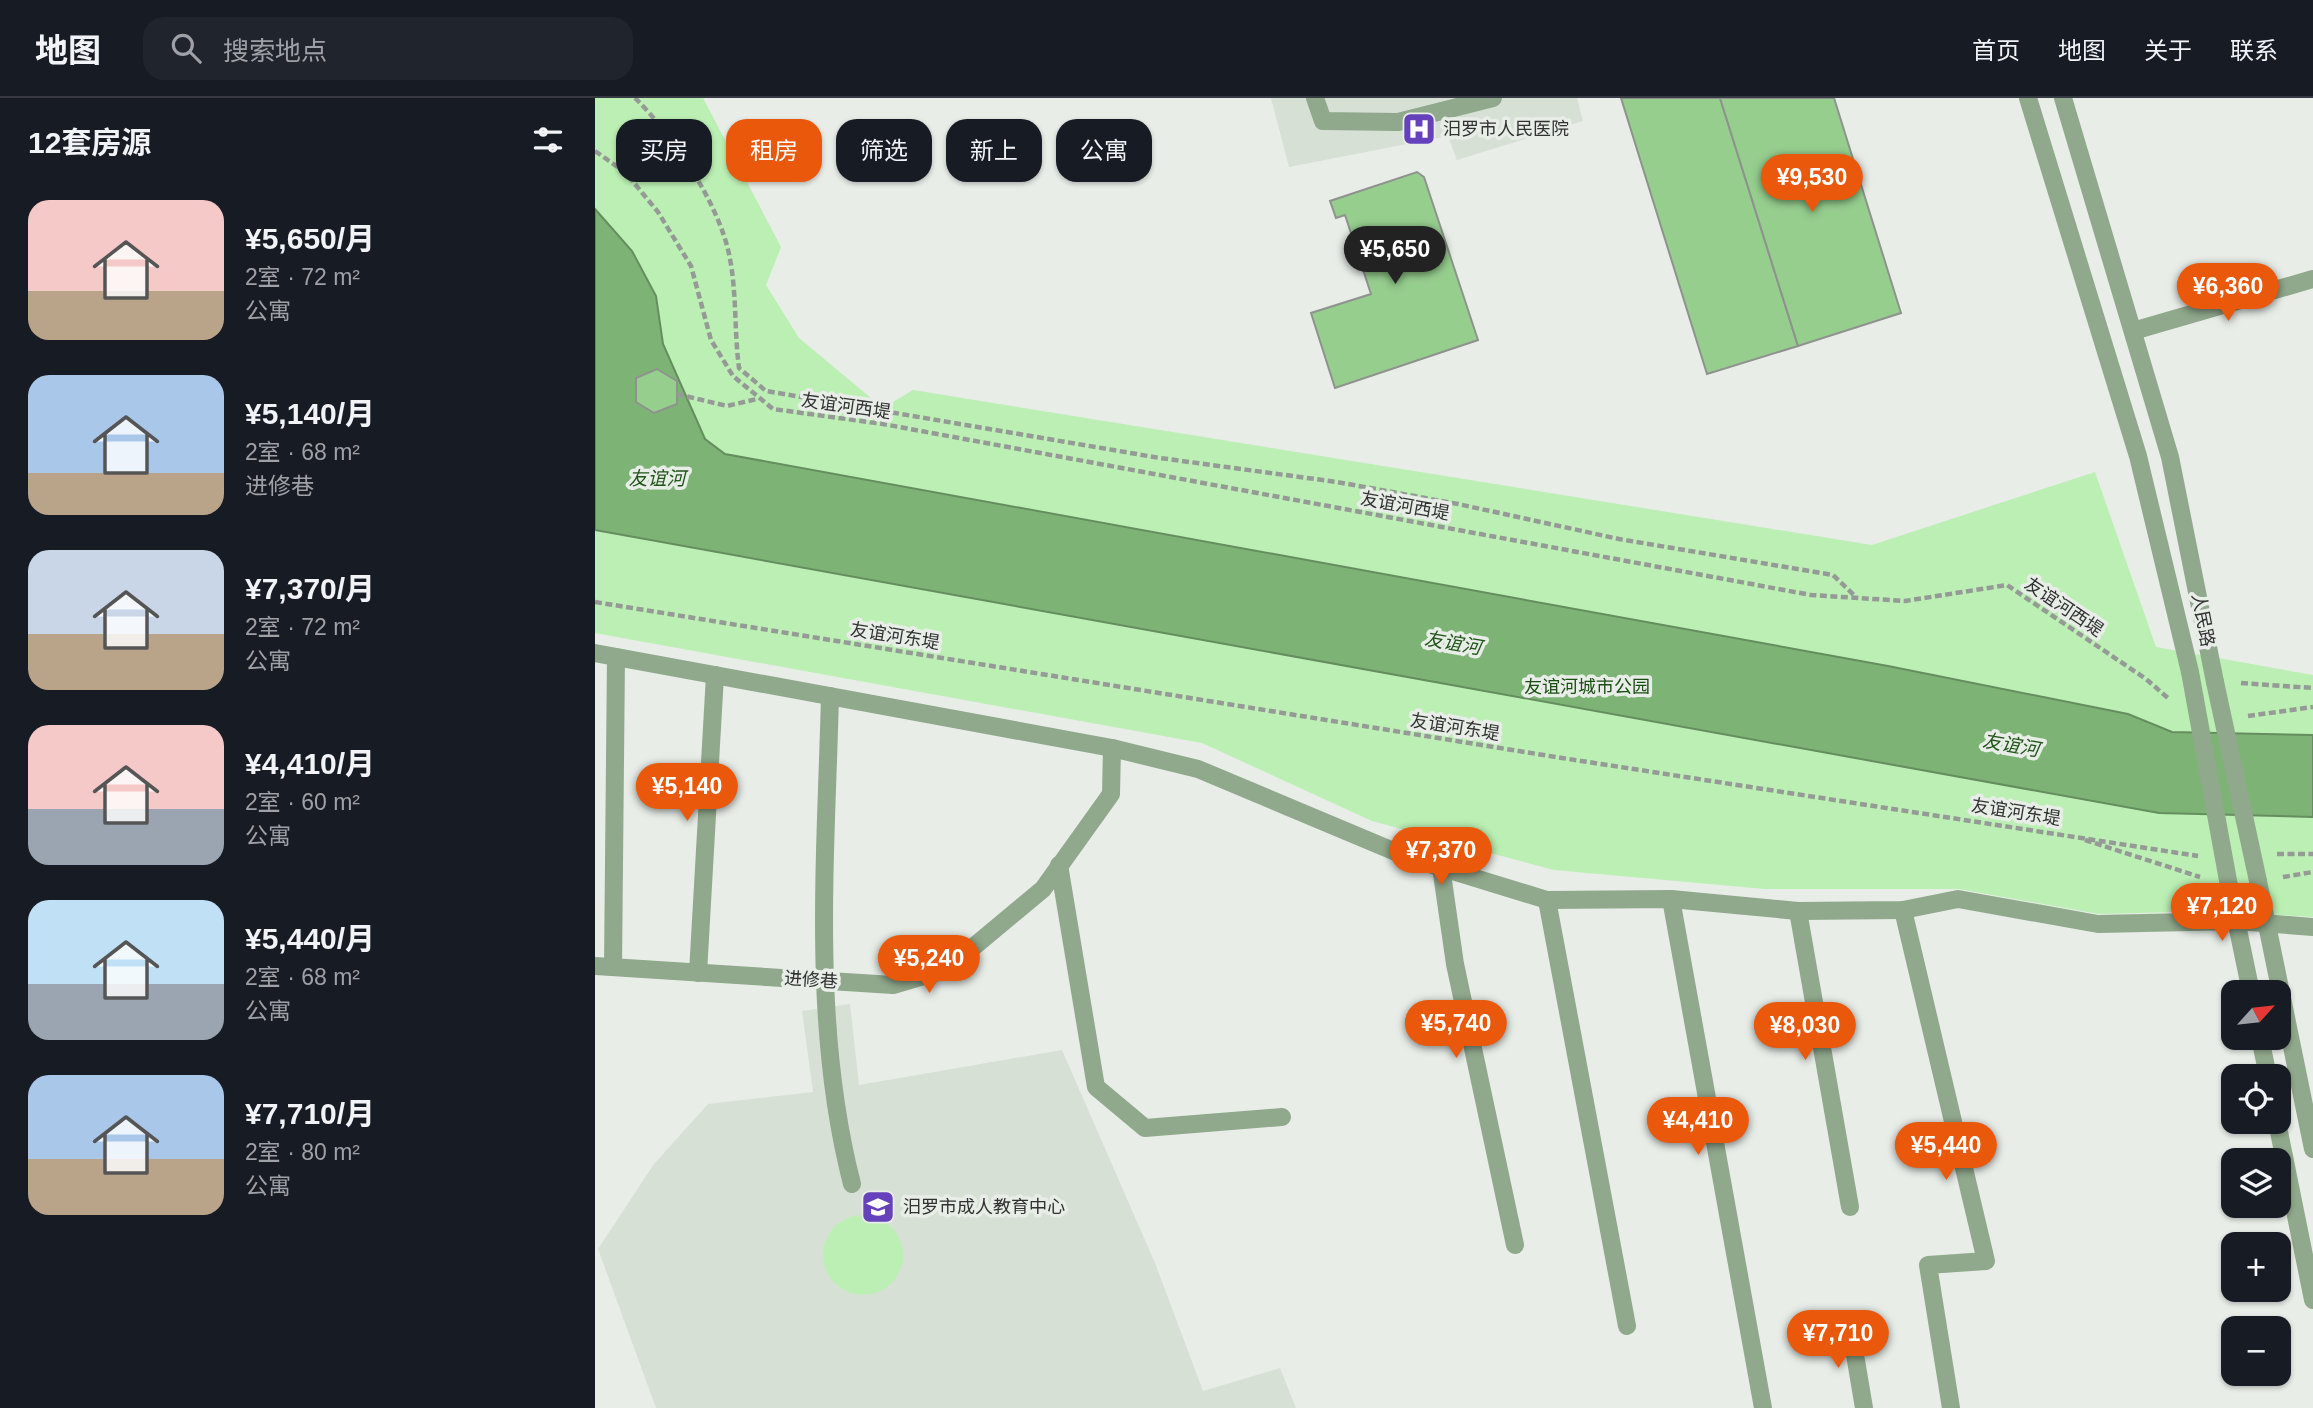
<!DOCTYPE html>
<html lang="zh">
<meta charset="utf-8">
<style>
body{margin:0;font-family:Helvetica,"Noto Sans SC",sans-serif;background:#20242c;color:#f1f3f6;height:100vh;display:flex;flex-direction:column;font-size:26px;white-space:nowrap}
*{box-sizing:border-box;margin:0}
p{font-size:23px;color:#9ea1a6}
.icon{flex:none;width:38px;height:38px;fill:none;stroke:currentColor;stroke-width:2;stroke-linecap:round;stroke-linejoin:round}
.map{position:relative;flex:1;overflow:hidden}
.panel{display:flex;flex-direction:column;background:#171b24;width:595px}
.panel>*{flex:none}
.top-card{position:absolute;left:21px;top:21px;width:665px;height:63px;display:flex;gap:14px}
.needle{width:46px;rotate:63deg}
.buttons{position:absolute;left:1626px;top:882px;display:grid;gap:14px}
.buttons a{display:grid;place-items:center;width:70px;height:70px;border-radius:14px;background:#171b24;box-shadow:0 2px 5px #0004;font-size:35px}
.price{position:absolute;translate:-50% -60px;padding:0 16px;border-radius:24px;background:#ea580c;color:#fff;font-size:23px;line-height:46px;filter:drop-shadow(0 2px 4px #0008)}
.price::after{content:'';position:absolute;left:50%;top:42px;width:21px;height:16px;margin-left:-10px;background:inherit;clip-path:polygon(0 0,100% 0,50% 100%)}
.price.selected{background:#222;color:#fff}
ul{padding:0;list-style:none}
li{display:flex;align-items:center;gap:21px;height:175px;padding:0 28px}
li span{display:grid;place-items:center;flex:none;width:196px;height:140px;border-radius:21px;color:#555}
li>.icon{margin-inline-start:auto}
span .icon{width:84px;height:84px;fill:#fffc;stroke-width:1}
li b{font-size:30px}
h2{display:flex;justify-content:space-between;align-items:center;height:84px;padding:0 28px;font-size:30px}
.chip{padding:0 24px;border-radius:21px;background:#171b24;box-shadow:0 2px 5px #0004;font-size:24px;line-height:63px}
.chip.selected{background:#ea580c;color:#fff}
header{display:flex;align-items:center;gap:42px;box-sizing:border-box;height:98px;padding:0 35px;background:#171b24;border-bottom:2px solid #363941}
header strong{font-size:33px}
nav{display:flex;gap:38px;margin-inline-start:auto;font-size:24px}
.search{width:490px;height:63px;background:#20242c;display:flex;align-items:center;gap:18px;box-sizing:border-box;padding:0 24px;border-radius:21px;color:#9ea1a6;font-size:26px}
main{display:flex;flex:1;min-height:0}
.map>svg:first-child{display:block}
</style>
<header>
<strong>地图</strong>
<div class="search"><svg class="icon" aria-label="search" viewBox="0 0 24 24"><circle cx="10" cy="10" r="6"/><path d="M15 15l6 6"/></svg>搜索地点</div>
<nav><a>首页</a><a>地图</a><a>关于</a><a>联系</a></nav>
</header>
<main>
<section class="panel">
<h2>12套房源<svg class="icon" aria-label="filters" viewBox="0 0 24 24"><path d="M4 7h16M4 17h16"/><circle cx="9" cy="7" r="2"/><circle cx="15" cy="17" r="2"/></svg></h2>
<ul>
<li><span style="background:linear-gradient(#f6c9c9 65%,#b9a48a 0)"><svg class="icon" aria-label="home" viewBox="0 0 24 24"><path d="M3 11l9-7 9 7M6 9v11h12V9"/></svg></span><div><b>¥5,650/月</b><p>2室 · 72 m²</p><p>公寓</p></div></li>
<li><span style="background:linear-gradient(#a9c7e8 70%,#b9a48a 0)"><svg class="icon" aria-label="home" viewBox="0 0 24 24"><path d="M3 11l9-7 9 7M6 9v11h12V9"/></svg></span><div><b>¥5,140/月</b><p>2室 · 68 m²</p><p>进修巷</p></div></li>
<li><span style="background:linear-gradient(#c9d6e8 60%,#b9a48a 0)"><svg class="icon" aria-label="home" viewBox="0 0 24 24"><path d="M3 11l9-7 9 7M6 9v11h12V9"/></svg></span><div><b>¥7,370/月</b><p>2室 · 72 m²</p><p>公寓</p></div></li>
<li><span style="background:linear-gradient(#f6c9c9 60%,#9aa5b1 0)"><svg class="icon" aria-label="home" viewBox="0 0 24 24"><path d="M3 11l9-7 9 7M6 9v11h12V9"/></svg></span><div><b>¥4,410/月</b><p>2室 · 60 m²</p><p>公寓</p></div></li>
<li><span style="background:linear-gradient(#bfe0f5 60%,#9aa5b1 0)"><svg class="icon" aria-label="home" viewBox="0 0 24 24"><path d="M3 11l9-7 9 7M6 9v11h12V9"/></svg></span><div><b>¥5,440/月</b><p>2室 · 68 m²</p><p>公寓</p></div></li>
<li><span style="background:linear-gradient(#a9c7e8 60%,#b9a48a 0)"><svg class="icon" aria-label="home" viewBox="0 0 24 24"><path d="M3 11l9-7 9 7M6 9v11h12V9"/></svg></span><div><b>¥7,710/月</b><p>2室 · 80 m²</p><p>公寓</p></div></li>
</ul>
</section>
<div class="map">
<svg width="1718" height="1310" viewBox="0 0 1718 1310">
<rect width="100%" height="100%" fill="#e8ede8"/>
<g fill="#d7e0d5">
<path d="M676 0H982L988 23 862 62 853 38 694 69Z"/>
<path d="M255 906 264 987 467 952 560 1165 608 1293 685 1270 701 1310H61L3 1151 59 1066 113 1006 218 994 207 913Z"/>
</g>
<g fill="#bbefb3">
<path d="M0 0H108L186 149 171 187 204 240 288 310 318 292 1277 447 1500 374 1561 549 1718 577V819L1620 813 1504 816 1364 791H1170L959 772 777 723 607 645 0 535Z"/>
<circle cx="268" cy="1157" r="40"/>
</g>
<path fill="#7db475" stroke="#668d60" stroke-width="2" d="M0 111 37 153 61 198 68 246 110 341 130 356 1293 568 1533 616 1577 634 1718 637V719L1564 715 0 432Z"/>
<g fill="#96ce8e" stroke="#8f938e" stroke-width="2">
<path d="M1026 0H1125L1203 248 1112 276Z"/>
<path d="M1125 0H1239L1306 215 1203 248Z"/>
<path d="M822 74 829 79 883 242 740 290 716 215 776 196 750 117 741 120 735 103Z"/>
<path d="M62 271 82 283V306L59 315 41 304V280Z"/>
</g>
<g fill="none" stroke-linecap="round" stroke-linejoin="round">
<g stroke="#969a96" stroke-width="4.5" stroke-dasharray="7 3.5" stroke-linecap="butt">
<path d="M40 0C77 36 123 104 134 156 142 193 139 232 144 270L171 293 565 360 742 384 863 406 1024 441 1238 477 1261 499"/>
<path d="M0 53 30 74 63 114 96 168 116 242 138 278 178 311 288 326 1216 497 1310 503 1412 487 1551 581 1574 601"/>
<path d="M82 296 132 308 162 301"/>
<path d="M0 504 967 660 1603 758"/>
<path d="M1646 585 1718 590"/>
<path d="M1653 618 1718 609"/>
<path d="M1490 742 1605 779"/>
<path d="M1682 756H1718"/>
<path d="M1688 779 1718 774"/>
</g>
<g stroke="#90a88c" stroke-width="18">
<path d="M720 0 728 23 803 24 898 0"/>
<path d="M1433 0 1543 358 1595 574"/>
<path d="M1468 0 1575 359 1620 584"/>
<path d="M1538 233 1718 181"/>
<path d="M0 555 517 650 603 671 815 760 952 802 1076 801 1203 813 1308 812 1363 801 1503 826 1642 823 1718 829"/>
<path d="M235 598C231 760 216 927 257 1086"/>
<path d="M464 767 501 989 550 1030 687 1019"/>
<path d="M846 769 860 866 920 1147"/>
<path d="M1663 783 1718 1051"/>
<path d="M1634 788 1656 894"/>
<path d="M1076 801 1168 1310"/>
<path d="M952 802 1032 1228"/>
<path d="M1308 812 1391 1163 1333 1167 1356 1310"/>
<path d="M1203 813 1255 1109"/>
<path d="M0 868 298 887 352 871 448 791 516 696 517 650"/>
<path d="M18 869 21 559"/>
<path d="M103 875 120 577"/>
<path d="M1665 940 1673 978"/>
<path d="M1682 1024 1718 1202"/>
<path d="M1255 1227 1269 1310"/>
</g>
<g stroke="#90a88c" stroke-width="18">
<path d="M1595 574 1634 788"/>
<path d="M1620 584 1663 783"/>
</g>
</g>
<defs>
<symbol id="hospital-square" viewBox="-11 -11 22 22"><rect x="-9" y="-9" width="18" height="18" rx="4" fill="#6542bb" stroke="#e8ede8"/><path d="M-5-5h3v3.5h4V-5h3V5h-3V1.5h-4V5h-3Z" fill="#fff"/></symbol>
<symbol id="school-square" viewBox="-11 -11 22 22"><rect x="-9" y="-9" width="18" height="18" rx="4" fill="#6542bb" stroke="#e8ede8"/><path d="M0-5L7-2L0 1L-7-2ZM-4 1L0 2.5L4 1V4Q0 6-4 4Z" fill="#fff"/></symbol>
</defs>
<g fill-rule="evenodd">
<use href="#hospital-square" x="805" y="12" width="38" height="38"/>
<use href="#school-square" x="264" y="1090" width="38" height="38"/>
</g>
<g text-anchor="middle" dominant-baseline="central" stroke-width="7" stroke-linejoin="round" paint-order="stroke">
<g font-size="18" fill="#303230" stroke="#e8ede8" text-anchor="start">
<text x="848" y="31">汨罗市人民医院</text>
<text x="308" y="1109">汨罗市成人教育中心</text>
</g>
<g font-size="18" fill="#303230" stroke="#e8ede8">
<text transform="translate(251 308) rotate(8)">友谊河西堤</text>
<text transform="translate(810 408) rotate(10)">友谊河西堤</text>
<text transform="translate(1469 509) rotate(34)">友谊河西堤</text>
<text transform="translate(1608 522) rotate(79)">人民路</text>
<text transform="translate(300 538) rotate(9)">友谊河东堤</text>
<text transform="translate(860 629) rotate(9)">友谊河东堤</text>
<text transform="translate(1421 714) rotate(9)">友谊河东堤</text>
<text transform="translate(216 882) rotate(4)">进修巷</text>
</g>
<g font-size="18" fill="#184f10" stroke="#e8ede8">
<text x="992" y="589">友谊河城市公园</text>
</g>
<g font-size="19" font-style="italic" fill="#1f5517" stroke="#e8ede8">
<text x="62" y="380">友谊河</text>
<text transform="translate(858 545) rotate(10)">友谊河</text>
<text transform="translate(1416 647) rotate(10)">友谊河</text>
</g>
</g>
</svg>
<div class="buttons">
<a><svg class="needle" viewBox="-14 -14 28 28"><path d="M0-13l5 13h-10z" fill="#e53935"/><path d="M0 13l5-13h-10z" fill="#9ea1a6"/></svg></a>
<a><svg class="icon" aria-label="locate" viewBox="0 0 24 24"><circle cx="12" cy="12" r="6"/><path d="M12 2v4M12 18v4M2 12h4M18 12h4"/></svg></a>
<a><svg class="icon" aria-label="layers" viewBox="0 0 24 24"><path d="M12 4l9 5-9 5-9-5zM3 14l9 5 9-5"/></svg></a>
<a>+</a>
<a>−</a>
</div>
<b class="price" style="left:1217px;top:116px">¥9,530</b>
<b class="price selected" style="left:800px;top:188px">¥5,650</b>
<b class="price" style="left:1633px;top:225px">¥6,360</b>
<b class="price" style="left:92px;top:725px">¥5,140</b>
<b class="price" style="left:846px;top:789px">¥7,370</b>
<b class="price" style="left:1627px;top:845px">¥7,120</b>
<b class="price" style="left:334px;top:897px">¥5,240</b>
<b class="price" style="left:861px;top:962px">¥5,740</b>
<b class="price" style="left:1210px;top:964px">¥8,030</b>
<b class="price" style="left:1103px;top:1059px">¥4,410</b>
<b class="price" style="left:1351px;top:1084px">¥5,440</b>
<b class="price" style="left:1243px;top:1272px">¥7,710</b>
<div class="top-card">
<a class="chip">买房</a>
<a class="chip selected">租房</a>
<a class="chip">筛选</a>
<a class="chip">新上</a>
<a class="chip">公寓</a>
</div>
</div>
</main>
